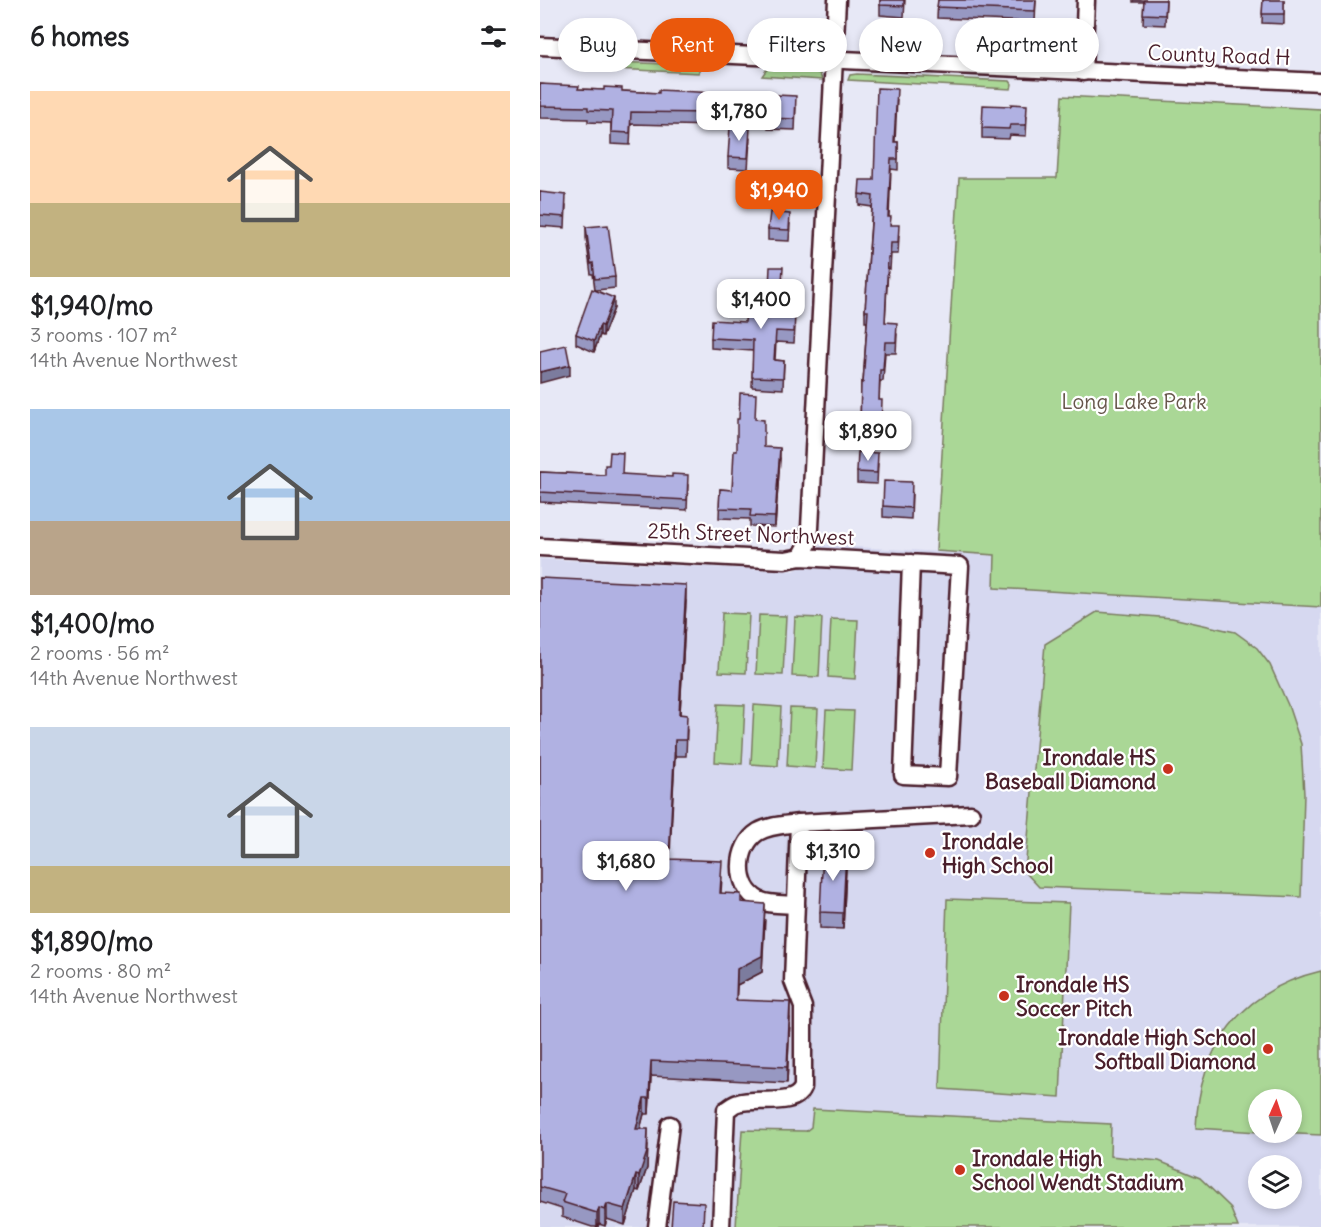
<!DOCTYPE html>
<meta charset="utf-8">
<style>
body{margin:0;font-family:Delius,sans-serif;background:#f6f6f6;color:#202124;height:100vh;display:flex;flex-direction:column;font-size:22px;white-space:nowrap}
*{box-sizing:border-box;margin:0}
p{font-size:20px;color:#757577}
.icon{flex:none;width:33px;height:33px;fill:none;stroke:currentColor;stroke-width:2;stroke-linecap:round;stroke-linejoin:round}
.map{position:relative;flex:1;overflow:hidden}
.panel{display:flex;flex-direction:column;background:#fff;width:540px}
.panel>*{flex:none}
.guide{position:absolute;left:18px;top:18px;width:570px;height:54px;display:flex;gap:12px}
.needle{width:39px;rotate:3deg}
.fabs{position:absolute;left:708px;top:1089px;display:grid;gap:12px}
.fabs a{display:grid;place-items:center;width:54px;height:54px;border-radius:50%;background:#fff;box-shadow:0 3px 9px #0003;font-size:30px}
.price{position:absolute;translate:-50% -51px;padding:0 14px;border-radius:12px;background:#fff;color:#222;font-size:20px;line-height:39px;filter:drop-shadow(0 2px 3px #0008)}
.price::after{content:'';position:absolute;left:50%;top:36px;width:18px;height:14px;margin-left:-9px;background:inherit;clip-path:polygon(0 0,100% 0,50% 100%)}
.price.selected{background:#ea580c;color:#fff}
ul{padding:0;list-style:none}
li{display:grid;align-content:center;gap:12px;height:318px;padding:0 30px}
li span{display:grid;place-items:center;height:186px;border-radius:0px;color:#555}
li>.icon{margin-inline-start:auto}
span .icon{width:108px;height:108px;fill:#fffc;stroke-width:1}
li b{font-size:26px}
h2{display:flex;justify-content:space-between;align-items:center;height:72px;padding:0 30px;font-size:26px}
.pill{padding:0 21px;border-radius:27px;background:#fff;box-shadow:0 3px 9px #0003;font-size:21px;line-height:54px}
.pill.selected{background:#ea580c;color:#fff}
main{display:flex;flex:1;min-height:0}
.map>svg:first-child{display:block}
</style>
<main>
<section class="panel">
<h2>6 homes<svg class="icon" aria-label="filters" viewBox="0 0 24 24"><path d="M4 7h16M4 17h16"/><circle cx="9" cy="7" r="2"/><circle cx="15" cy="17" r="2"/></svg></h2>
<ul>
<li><span style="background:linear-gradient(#ffd9b3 60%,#c2b280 0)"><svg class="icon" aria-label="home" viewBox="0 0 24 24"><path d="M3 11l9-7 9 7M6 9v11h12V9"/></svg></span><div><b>$1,940/mo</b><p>3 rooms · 107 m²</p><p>14th Avenue Northwest</p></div></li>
<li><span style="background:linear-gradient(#a9c7e8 60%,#b9a48a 0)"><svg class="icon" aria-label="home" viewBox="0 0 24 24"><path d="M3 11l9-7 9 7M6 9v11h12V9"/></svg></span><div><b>$1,400/mo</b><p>2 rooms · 56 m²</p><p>14th Avenue Northwest</p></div></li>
<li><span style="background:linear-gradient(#c9d6e8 75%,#c2b280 0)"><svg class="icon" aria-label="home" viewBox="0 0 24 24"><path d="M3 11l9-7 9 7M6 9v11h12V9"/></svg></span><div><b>$1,890/mo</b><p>2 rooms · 80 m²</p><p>14th Avenue Northwest</p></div></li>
</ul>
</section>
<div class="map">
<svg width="781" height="1227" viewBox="0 0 781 1227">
<rect width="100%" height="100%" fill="#e7e8f6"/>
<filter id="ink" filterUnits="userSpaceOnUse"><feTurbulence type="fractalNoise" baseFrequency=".0167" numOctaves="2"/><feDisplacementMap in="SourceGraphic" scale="12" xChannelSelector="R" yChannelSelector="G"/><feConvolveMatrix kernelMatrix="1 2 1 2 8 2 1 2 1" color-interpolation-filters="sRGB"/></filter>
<g filter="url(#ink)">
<path fill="#d6d8f0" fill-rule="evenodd" d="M281 545 455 555 454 588 781 607V1227H0V559L254 571 272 560ZM718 1100H752V1132H718ZM718 1166H752V1198H718Z"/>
<g fill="#aad796" stroke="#7a7b60" stroke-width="1.5">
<path d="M74 62 154 65 159 69V73L74 69 66 67Z"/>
<path d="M227 69 273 71 280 74 282 80 222 76Z"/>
<path d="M317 74 470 81 472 84 471 89 308 80 310 75Z"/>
<path d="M522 96 781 109V607L454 588 455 555 396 551 419 178H517Z"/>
<path d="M557 612 632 618 695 632 717 648 730 665 748 705 761 744 764 794 761 897 499 887 485 872 505 644Z"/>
<path d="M182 613 209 614 206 673 179 672Z"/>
<path d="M219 615 246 616 243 675 216 674Z"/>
<path d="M255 617 282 618 279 677 252 676Z"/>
<path d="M291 619 318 620 315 679 288 677Z"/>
<path d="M178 704 205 705 202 764 175 762Z"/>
<path d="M214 705 241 707 238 766 211 764Z"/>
<path d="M250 708 278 709 275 768 247 766Z"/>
<path d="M286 710 314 711 311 770 283 768Z"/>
<path d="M407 899 529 903 520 1097 400 1089Z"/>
<path d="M781 971V1135L735 1133 752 1132V1100H718V1132L656 1128C659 1047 701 990 781 971Z"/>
<path d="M273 1109 571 1124 570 1156 619 1161 660 1178 690 1207 698 1227H196L202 1130 266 1131 271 1127Z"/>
</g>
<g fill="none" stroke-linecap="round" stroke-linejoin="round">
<defs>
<g id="minor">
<path d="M0 46 781 82"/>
<path d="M543 72 546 0"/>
<path d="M0 547 245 560 261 557 420 566 408 777 363 775 371 563"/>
<path d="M261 557 268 544 270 528 297 0"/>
<path d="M256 905C245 904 228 905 219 900 194 887 196 846 218 832 230 825 245 825 259 823"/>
<path d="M117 1227 130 1125"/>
<path d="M181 1227 186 1110C190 1108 193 1104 198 1103 217 1096 254 1109 263 1087V1007L253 981 259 823 431 814"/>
</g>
</defs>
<use href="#minor" stroke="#4a1f2b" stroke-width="21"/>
<use href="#minor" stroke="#fff" stroke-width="16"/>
</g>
<g fill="#9798c2" stroke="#4a1f2b" stroke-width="1.5">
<path d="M340 0H365L364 17 340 15Z"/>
<path d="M398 0H496L495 22 397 18Z"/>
<path d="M593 0H626L625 25 603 24 604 2H593Z"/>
<path d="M723 0H744V24L722 23Z"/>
<path d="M0 84 38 89 64 90 119 93H176L175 126 91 124 90 145 71 144V123L48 122V119L0 118Z"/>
<path d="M357 99 355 142H358V170L351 169 349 217 351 225 359 236 358 254H351L350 269 348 268 345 322 357 334 356 353H345L343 381H340L339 400 342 411 341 439 320 438 321 382 323 383 327 322H325V311L332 207 319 205V194L334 180Z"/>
<path d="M471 106 487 116 486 136 470 135 469 139 442 138V128Z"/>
<path d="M256 107 255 130 228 129V118Z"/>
<path d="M210 139 208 169 188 168V157Z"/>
<path d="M0 192 26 205 25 228 0 226Z"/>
<path d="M250 224 249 241 228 240V229Z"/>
<path d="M46 227 75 277V288L56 290 74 308 63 336 60 335 54 352 36 344V334L55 290 53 274H51L46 238Z"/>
<path d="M243 278 241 315 255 327 254 343 236 342 235 360 244 361 243 389 212 387 213 351 171 348V338L205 322 228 309Z"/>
<path d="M215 419 224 447 240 458 235 527 210 526V519L179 518 180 489 192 490 197 451Z"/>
<path d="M338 464 337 484 317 483V472Z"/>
<path d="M0 472 65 475 82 474 148 485 147 510 0 502Z"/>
<path d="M372 493 371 519 343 517V506Z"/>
<path d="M0 578 146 601 140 714 147 730 146 756H135L129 859 182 877 181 893 201 903 225 920 222 972 197 985 196 1000 250 1018 247 1083 111 1076 109 1114H104L100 1129 108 1145 107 1168 99 1191 96 1190 85 1225 67 1219 65 1226 59 1224 58 1227H52L22 1217V1209L0 1202Z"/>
<path d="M306 868 303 929 280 928V912Z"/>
</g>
<g fill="#7b7c9e" stroke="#4a1f2b" stroke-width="1.5">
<path d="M74 298V308L63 336V326Z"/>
<path d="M60 325V335L54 352V341Z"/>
<path d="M30 365V375L0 383V372Z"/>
<path d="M240 448V458L235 527V517Z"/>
<path d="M146 585V601L139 730V714Z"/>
<path d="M135 740V756L129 874V859Z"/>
<path d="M306 852V868L303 929V913Z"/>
<path d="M225 904 222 972 197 985 196 1016 197 969Z"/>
<path d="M250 1002V1018L247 1083V1067Z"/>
<path d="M111 1061V1076L109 1114V1098Z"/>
<path d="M104 1098V1114L96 1145V1129Z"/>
<path d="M108 1129 107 1168 99 1191V1176Z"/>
<path d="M96 1175V1190L85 1225V1209Z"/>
<path d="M67 1204V1219L65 1226V1210Z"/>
<path d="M59 1208V1224L57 1227V1213Z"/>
</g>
<g fill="#b0b1e2" stroke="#4a1f2b" stroke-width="1.5">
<path d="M340 0H364V6L340 5Z"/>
<path d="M398 0H496L495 11 397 7Z"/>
<path d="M604 0H626L625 15 603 14Z"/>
<path d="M723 0H744V14H722Z"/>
<path d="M0 84 39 86 38 89 64 90V87L82 88V91L119 93V90L176 93 175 113 91 112 90 133 71 132 72 111 48 110V107L0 106Z"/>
<path d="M337 88 357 89 354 142H358V159H351L348 217H351L350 225H359L358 243H351L350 258H348L345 322 357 323 356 342H345L343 370H340L339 400H342L341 428 320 427 321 382 323 383 328 311H325L333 196 319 194 320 180H334Z"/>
<path d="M236 95 256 96 255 119 228 118V103H236Z"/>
<path d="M471 104 487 105 486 125H470L469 129 442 128 443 105 471 106Z"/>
<path d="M190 127 210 128 208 158 188 157Z"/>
<path d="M0 192 26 195 25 217 0 215Z"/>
<path d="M230 212 250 214 249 230 228 229Z"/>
<path d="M68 225 75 277 55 279 53 263 51 264 46 227Z"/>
<path d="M230 267H243L240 315 255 316 254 332 236 331 234 360 244 361 243 378 212 377 213 340 171 338 172 320 205 322 206 308 228 309Z"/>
<path d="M52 289 74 298 63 326 60 325 54 341 36 334Z"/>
<path d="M26 345 30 365 0 372V351Z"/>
<path d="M200 393 216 394 215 419 224 420V447L240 448 235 517 210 516 211 509 179 508 180 489 192 490 194 451H197V419H199Z"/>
<path d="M70 452 83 453 82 474 132 477V474L148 475 147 500 0 492V472L65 475V465H69Z"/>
<path d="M318 452 338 453 337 473 317 472Z"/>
<path d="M344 481 372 482 371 508 343 506Z"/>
<path d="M0 578 146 585 139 714 147 715 146 740H135L129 859 182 861 180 893 201 894V902L225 904 222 956 197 969 196 1000 250 1002 247 1067 111 1061 109 1098H104L96 1129H108L107 1152 99 1176 96 1175 85 1209 67 1204 65 1210 59 1208 57 1213 22 1202 25 1194 0 1187Z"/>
<path d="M283 851 306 852 303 913 280 912Z"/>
<path d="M133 1201 164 1203 163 1227H131Z"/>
</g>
</g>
<g fill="#c8321e" stroke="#fff" stroke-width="2">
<circle cx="628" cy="769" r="6"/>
<circle cx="390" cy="853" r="6"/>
<circle cx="464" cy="996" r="6"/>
<circle cx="728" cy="1049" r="6"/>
<circle cx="420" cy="1170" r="6"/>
</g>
<g text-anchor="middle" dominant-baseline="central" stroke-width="4.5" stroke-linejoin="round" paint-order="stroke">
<g font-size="21" fill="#4a1f2b" stroke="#fff">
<text transform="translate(679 55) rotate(2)">County Road H</text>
<text transform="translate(211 534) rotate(2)">25th Street Northwest</text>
</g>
<g font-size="21" fill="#67564b" stroke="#fff">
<text x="594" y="401">Long Lake Park</text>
</g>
<g font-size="21" font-weight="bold" fill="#4a1f2b" stroke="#fff" text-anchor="start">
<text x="616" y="757" text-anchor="end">Irondale HS<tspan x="616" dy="24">Baseball Diamond</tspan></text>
<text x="402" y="841">Irondale<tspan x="402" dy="24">High School</tspan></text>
<text x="476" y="984">Irondale HS<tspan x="476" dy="24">Soccer Pitch</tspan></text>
<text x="716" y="1037" text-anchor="end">Irondale High School<tspan x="716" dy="24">Softball Diamond</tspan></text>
<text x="432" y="1158">Irondale High<tspan x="432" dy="24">School Wendt Stadium</tspan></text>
</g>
</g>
</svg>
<div class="fabs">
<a><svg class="needle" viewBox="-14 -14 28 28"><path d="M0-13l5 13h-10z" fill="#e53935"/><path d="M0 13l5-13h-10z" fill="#757577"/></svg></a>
<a><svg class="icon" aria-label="layers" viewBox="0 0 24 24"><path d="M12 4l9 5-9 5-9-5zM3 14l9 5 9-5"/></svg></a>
</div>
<b class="price" style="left:199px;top:142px">$1,780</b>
<b class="price selected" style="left:239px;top:221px">$1,940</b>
<b class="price" style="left:221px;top:330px">$1,400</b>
<b class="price" style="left:328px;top:462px">$1,890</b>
<b class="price" style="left:293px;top:882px">$1,310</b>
<b class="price" style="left:86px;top:892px">$1,680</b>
<div class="guide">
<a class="pill">Buy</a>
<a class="pill selected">Rent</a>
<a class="pill">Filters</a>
<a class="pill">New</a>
<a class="pill">Apartment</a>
</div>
</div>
</main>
